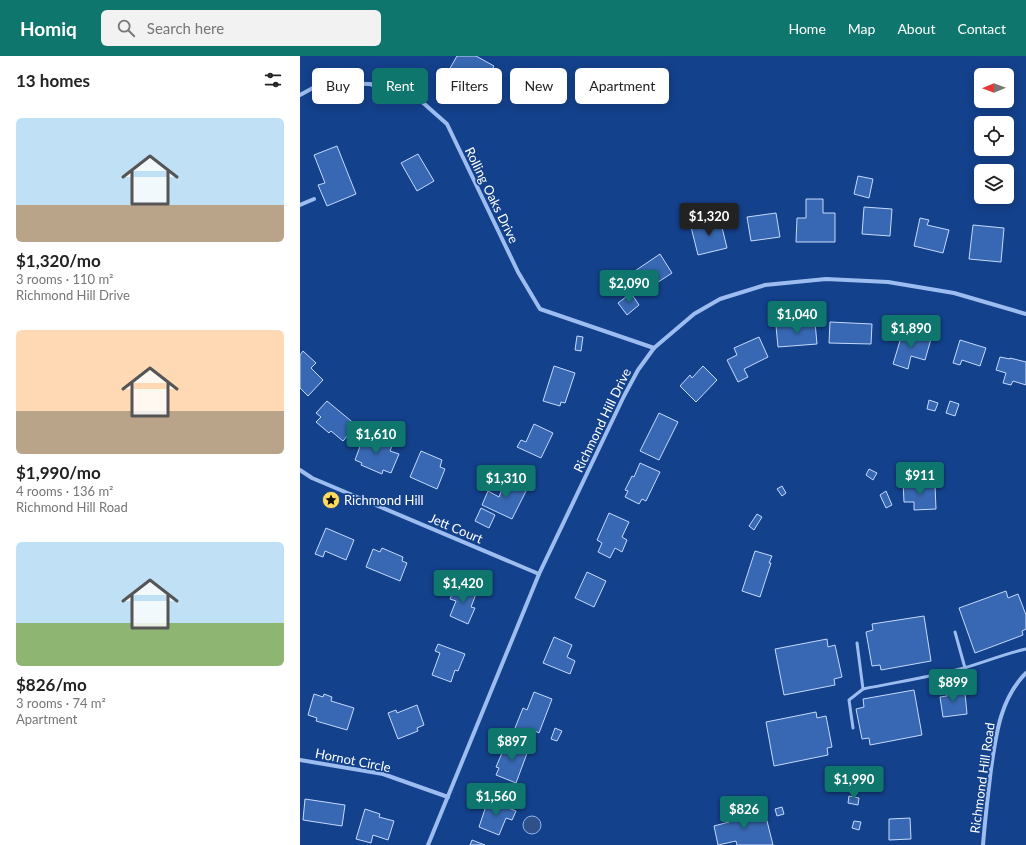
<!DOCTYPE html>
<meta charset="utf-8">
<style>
body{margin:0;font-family:Lato,sans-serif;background:#f2f2f2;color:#222;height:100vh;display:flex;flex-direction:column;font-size:15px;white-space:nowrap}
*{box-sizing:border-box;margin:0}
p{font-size:13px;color:#767676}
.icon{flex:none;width:22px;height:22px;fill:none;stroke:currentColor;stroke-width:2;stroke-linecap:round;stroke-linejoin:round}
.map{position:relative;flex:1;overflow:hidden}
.drawer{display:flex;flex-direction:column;background:#fff;width:300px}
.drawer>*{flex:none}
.hud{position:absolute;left:12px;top:12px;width:380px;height:36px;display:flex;gap:8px}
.needle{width:26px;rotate:269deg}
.fabs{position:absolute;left:674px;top:12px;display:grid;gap:8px}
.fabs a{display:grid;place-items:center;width:40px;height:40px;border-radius:6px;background:#fff;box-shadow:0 2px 10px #0003;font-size:20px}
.price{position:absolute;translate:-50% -34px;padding:0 9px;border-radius:4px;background:#0f766e;color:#fff;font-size:13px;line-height:26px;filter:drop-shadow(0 1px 2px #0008)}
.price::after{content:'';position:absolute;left:50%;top:24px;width:12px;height:9px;margin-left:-6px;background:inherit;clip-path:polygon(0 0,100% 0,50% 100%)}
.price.on{background:#222;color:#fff}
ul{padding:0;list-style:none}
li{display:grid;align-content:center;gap:8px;height:212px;padding:0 16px}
li span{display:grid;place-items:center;height:124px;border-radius:6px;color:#555}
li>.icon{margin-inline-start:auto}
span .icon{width:72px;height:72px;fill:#fffc;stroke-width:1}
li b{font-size:17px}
h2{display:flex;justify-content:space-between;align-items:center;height:48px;padding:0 16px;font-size:17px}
.pill{padding:0 14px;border-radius:6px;background:#fff;box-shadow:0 2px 10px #0003;font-size:14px;line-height:36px}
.pill.on{background:#0f766e;color:#fff}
header{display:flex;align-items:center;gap:24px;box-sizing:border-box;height:56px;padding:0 20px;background:#0f766e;color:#fff}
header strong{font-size:19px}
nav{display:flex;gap:22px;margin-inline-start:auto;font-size:14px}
.search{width:280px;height:36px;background:#f2f2f2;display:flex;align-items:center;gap:10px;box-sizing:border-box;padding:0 14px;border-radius:6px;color:#767676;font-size:15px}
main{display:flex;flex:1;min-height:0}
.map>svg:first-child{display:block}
</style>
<header>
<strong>Homiq</strong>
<div class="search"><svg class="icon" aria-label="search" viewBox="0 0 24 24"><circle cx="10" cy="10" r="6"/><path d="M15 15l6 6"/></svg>Search here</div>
<nav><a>Home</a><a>Map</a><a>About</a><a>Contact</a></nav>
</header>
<main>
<section class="drawer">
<h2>13 homes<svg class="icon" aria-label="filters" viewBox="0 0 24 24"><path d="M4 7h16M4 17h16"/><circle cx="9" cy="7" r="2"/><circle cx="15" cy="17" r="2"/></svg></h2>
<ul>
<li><span style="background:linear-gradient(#bfe0f5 70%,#b9a48a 0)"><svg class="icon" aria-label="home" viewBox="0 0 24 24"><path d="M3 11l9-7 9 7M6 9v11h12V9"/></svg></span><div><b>$1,320/mo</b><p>3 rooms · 110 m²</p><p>Richmond Hill Drive</p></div></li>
<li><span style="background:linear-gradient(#ffd9b3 65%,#b9a48a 0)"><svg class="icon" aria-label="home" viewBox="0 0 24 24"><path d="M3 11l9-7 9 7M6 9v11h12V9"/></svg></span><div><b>$1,990/mo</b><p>4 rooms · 136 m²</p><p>Richmond Hill Road</p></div></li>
<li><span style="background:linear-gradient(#bfe0f5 65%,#8fb573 0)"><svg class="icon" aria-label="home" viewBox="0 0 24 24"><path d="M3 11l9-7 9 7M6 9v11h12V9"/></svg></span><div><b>$826/mo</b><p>3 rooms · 74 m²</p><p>Apartment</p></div></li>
</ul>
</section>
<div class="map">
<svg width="726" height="789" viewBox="0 0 726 789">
<rect width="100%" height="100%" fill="#14418c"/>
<circle fill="#2f5088" stroke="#8fb7f3" cx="232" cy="769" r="9"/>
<g fill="#3868b3" stroke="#c4dafc">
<path d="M157 0H176L194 10 174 46 141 28Z"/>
<path d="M37 90 56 138 27 150 18 129 25 127 14 99Z"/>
<path d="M118 98 134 125 117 135 101 107Z"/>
<path d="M558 120 573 123 569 142 554 138Z"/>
<path d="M506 143H523V157H535V186H496L497 162H506Z"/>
<path d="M564 151 592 153 590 180 562 178Z"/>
<path d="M476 157 480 181 451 185 447 161Z"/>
<path d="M620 162 629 164 627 169 649 174 643 197 614 190Z"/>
<path d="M420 163 427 192 398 199 391 171Z"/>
<path d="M673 169 704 172 701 206 669 203Z"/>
<path d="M360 198 372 217 346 234 343 229 331 236 323 223Z"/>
<path d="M318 219 320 228 308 231 305 222Z"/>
<path d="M331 237 339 249 327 259 318 247Z"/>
<path d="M515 266 517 288 478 291 476 270Z"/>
<path d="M530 266 572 268 571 288 529 287Z"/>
<path d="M603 275 631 283 625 304 611 300 608 313 593 308Z"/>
<path d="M277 280 283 281 281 295 275 294Z"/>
<path d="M459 281 468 301 444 313 448 321 438 326 427 304 437 299 434 292Z"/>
<path d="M660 284 686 292 680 310 662 304 660 309 653 307Z"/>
<path d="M3 295 16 307 11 312 23 324 8 340 0 332V299Z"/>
<path d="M700 301 710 303V302L726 306V329L713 325 711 329 703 327 706 317 696 314Z"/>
<path d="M254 310 275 317 265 347 261 346 260 350 243 345Z"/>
<path d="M403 310 417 324 396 346 380 330 390 319 392 322Z"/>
<path d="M629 344 638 347 635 355 627 353Z"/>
<path d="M27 345 56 369 43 385 31 375 29 377 16 366 21 361 16 357Z"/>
<path d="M650 345 659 348 655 360 646 357Z"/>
<path d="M359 357 378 366 359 404 340 395Z"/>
<path d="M234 368 253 377 241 402 217 391 221 384 226 386Z"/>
<path d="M65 377 80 383V385L92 390 90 395 99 398 91 417 83 414 82 418 61 409 62 407 55 404Z"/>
<path d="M121 395 142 404 140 411 145 413 137 433 110 421Z"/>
<path d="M340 407 360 416 346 445 342 443 339 448 325 441 328 435 325 434 332 420 334 421Z"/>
<path d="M569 413 577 417 573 424 566 419Z"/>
<path d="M206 423 227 433 212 463 182 449 188 435 199 441Z"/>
<path d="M603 425H613V429H635L636 453 614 454V446H604Z"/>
<path d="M482 430 486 437 482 440 477 433Z"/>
<path d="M586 435 592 449 586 452 580 439Z"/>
<path d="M181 452 195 459 189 472 175 465Z"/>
<path d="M309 457 329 466 322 481 327 484 322 496 315 492 310 502 298 496 302 487 297 484Z"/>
<path d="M457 458 462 461 454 474 449 470Z"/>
<path d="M26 472 54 484 46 504 25 495 23 501 15 498Z"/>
<path d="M82 492 103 501 102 505 107 507 100 525 66 511 73 493 80 496Z"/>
<path d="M455 495 472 500 469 507H471L460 541 442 535Z"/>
<path d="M287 516 306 525 294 551 275 542Z"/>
<path d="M156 529 176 538 171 551 175 552 168 568 150 560 156 545 150 543Z"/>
<path d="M706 535 708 542 718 538 726 559V573L722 575 723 579 675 597 659 552Z"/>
<path d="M624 560 631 605 581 614 580 609 572 610 566 576 573 574 572 568Z"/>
<path d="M254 581 272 589 267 601 275 605 270 618 243 607Z"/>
<path d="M527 583 528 591 535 589 542 621 534 623 535 629 484 639 475 593Z"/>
<path d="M138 588 165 598 158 615 155 614 151 626 132 619 140 597 135 595Z"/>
<path d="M646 627H653L655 638 665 637 667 658 643 661 640 641 647 640Z"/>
<path d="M614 634 622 679 570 689 569 682 562 683 556 653 564 651 563 643Z"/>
<path d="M234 636 252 643 239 677 235 675 233 679 215 672 223 652 227 654Z"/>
<path d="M14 638 23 641 24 638 32 641 31 645 54 652 47 674 16 665 17 662 8 659Z"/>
<path d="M117 649 124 669 117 672 118 675 98 683 88 657 96 654 97 657Z"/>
<path d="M516 656 517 662 526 660 532 691 527 692 528 699 474 710 466 666Z"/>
<path d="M255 672 262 675 257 685 251 683Z"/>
<path d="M210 685 229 692 216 727 196 719 199 712 196 711 205 690 208 691Z"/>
<path d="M549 740 559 742 558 749 548 747Z"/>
<path d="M5 743 45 749 42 770 3 764Z"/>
<path d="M188 744 216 755 212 764 206 762 199 779 179 771Z"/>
<path d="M482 751 484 758 477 760 475 753Z"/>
<path d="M65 753 80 758 79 761 94 765 88 784 73 779 71 787 56 783Z"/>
<path d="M446 754 448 761 465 757 473 789H437L436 785 418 789 414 770 429 766 427 759Z"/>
<path d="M610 762 611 783 589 784V763Z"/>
<path d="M554 765 561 766 559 774 552 772Z"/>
<path d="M172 784 185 789H170Z"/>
</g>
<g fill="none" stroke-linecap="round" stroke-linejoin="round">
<g stroke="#9dbdf0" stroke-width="3">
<path d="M655 576 665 612"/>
<path d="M557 587 563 633C597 626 631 621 664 612 685 606 704 598 726 593"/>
<path d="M553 672 549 644 563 633"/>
</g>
<g stroke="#9dbdf0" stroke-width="4">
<path d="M0 39 22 27 70 28 121 45 147 68 218 216 240 253 354 292"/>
<path d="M0 149 14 143"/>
<path d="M0 414 12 422 239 518"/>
<path d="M0 704 83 718 148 741"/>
<path d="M128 789 239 518 324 340 338 314 354 292 394 258 420 243 465 229 526 223 588 226 654 237 726 258"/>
<path d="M683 789C685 764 688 738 691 713 696 679 700 643 726 617"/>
</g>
</g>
<defs>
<symbol id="sight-disc" viewBox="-11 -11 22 22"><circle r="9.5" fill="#ffda5c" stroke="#14418c"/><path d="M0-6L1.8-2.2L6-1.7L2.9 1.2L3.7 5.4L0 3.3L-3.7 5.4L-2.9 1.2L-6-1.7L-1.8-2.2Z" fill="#111"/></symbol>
</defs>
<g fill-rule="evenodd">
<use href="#sight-disc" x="21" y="434" width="20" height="20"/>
</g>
<g text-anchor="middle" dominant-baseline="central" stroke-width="3.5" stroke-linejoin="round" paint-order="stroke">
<g font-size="13" fill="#fff" stroke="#14418c">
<text transform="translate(192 139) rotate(64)">Rolling Oaks Drive</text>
<text transform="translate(302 364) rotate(-64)">Richmond Hill Drive</text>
<text transform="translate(156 472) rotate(23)">Jett Court</text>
<text transform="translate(53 704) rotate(11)">Hornot Circle</text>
<text transform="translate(682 722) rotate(-82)">Richmond Hill Road</text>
</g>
<g font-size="13" fill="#fff" stroke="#14418c" text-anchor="start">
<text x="44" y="444">Richmond Hill</text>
</g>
</g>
</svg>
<div class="fabs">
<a><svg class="needle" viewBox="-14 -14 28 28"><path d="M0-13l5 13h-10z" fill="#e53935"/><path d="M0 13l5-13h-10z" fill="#767676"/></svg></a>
<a><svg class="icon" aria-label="locate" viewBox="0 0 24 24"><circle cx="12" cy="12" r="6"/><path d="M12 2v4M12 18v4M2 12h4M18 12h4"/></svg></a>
<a><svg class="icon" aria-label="layers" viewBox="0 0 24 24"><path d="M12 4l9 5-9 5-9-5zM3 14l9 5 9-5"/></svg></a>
</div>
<b class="price on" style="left:409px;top:181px">$1,320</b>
<b class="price" style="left:329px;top:248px">$2,090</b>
<b class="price" style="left:497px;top:279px">$1,040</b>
<b class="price" style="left:611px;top:293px">$1,890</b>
<b class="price" style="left:76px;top:399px">$1,610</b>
<b class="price" style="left:620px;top:440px">$911</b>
<b class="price" style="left:206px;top:443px">$1,310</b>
<b class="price" style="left:163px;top:548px">$1,420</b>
<b class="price" style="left:653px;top:647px">$899</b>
<b class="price" style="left:212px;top:706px">$897</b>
<b class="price" style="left:554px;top:744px">$1,990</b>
<b class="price" style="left:196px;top:761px">$1,560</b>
<b class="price" style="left:444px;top:774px">$826</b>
<div class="hud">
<a class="pill">Buy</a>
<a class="pill on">Rent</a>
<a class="pill">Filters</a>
<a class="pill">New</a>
<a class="pill">Apartment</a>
</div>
</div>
</main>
